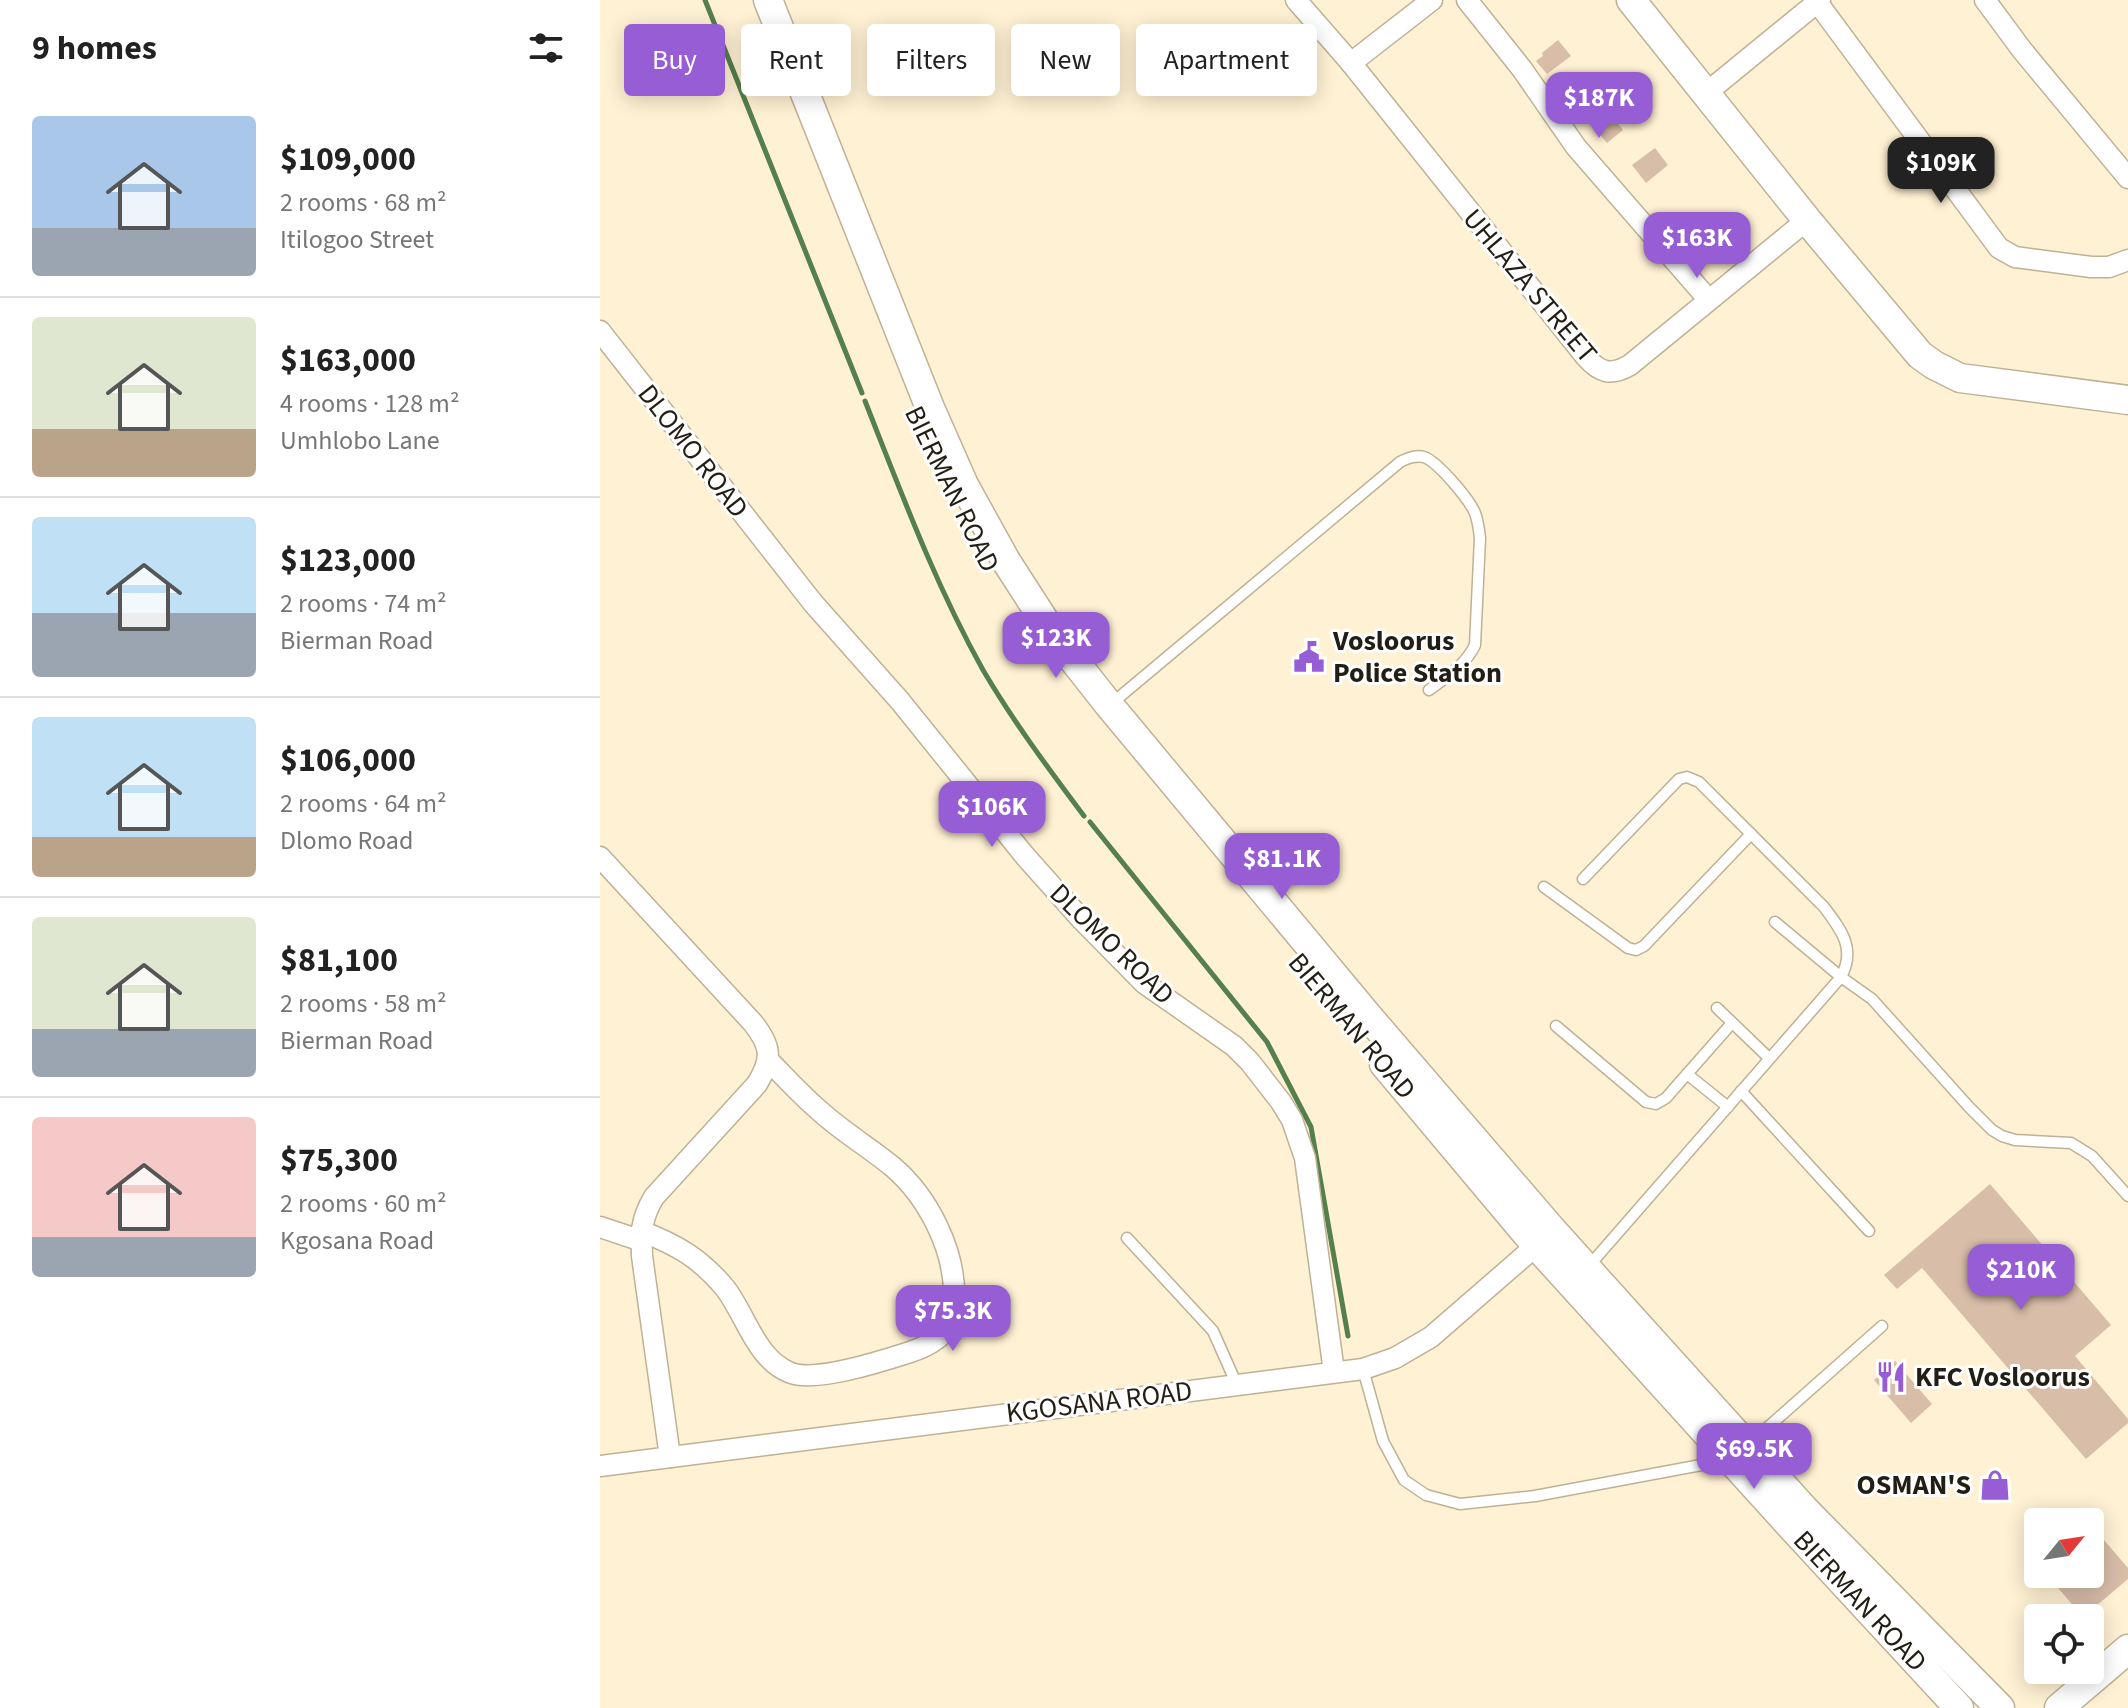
<!DOCTYPE html>
<meta charset="utf-8">
<style>
body{margin:0;font-family:"Source Sans 3",sans-serif;background:#f2f2f2;color:#222;height:100vh;display:flex;flex-direction:column;font-size:30px;white-space:nowrap}
*{box-sizing:border-box;margin:0}
p{font-size:26px;color:#767676}
.icon{flex:none;width:44px;height:44px;fill:none;stroke:currentColor;stroke-width:2;stroke-linecap:round;stroke-linejoin:round}
.map{position:relative;flex:1;overflow:hidden}
.side{display:flex;flex-direction:column;background:#fff;width:600px}
.side>*{flex:none}
.guide{position:absolute;left:24px;top:24px;width:760px;height:72px;display:flex;gap:16px}
.needle{width:52px;rotate:60deg}
.buttons{position:absolute;left:1424px;top:1508px;display:grid;gap:16px}
.buttons a{display:grid;place-items:center;width:80px;height:80px;border-radius:8px;background:#fff;box-shadow:0 4px 20px #0003;font-size:40px}
.price{position:absolute;translate:-50% -68px;padding:0 18px;border-radius:16px;background:#975dd5;color:#fff;font-size:26px;line-height:52px;filter:drop-shadow(0 2px 4px #0008)}
.price::after{content:'';position:absolute;left:50%;top:48px;width:24px;height:18px;margin-left:-12px;background:inherit;clip-path:polygon(0 0,100% 0,50% 100%)}
.price.current{background:#222;color:#fff}
ul{padding:0;list-style:none}
li{display:flex;align-items:center;gap:24px;height:200px;padding:0 32px}
li+li{border-top:2px solid #e0e0e0}
li span{display:grid;place-items:center;flex:none;width:224px;height:160px;border-radius:8px;color:#555}
li>.icon{margin-inline-start:auto}
span .icon{width:96px;height:96px;fill:#fffc;stroke-width:1}
li b{font-size:34px}
h2{display:flex;justify-content:space-between;align-items:center;height:96px;padding:0 32px;font-size:34px}
.tag{padding:0 28px;border-radius:8px;background:#fff;box-shadow:0 4px 20px #0003;font-size:28px;line-height:72px}
.tag.current{background:#975dd5;color:#fff}
main{display:flex;flex:1;min-height:0}
.map>svg:first-child{display:block}
</style>
<main>
<section class="side">
<h2>9 homes<svg class="icon" aria-label="filters" viewBox="0 0 24 24"><path d="M4 7h16M4 17h16"/><circle cx="9" cy="7" r="2"/><circle cx="15" cy="17" r="2"/></svg></h2>
<ul>
<li><span style="background:linear-gradient(#a9c7e8 70%,#9aa5b1 0)"><svg class="icon" aria-label="home" viewBox="0 0 24 24"><path d="M3 11l9-7 9 7M6 9v11h12V9"/></svg></span><div><b>$109,000</b><p>2 rooms · 68 m²</p><p>Itilogoo Street</p></div></li>
<li><span style="background:linear-gradient(#dfe7d0 70%,#b9a48a 0)"><svg class="icon" aria-label="home" viewBox="0 0 24 24"><path d="M3 11l9-7 9 7M6 9v11h12V9"/></svg></span><div><b>$163,000</b><p>4 rooms · 128 m²</p><p>Umhlobo Lane</p></div></li>
<li><span style="background:linear-gradient(#bfe0f5 60%,#9aa5b1 0)"><svg class="icon" aria-label="home" viewBox="0 0 24 24"><path d="M3 11l9-7 9 7M6 9v11h12V9"/></svg></span><div><b>$123,000</b><p>2 rooms · 74 m²</p><p>Bierman Road</p></div></li>
<li><span style="background:linear-gradient(#bfe0f5 75%,#b9a48a 0)"><svg class="icon" aria-label="home" viewBox="0 0 24 24"><path d="M3 11l9-7 9 7M6 9v11h12V9"/></svg></span><div><b>$106,000</b><p>2 rooms · 64 m²</p><p>Dlomo Road</p></div></li>
<li><span style="background:linear-gradient(#dfe7d0 70%,#9aa5b1 0)"><svg class="icon" aria-label="home" viewBox="0 0 24 24"><path d="M3 11l9-7 9 7M6 9v11h12V9"/></svg></span><div><b>$81,100</b><p>2 rooms · 58 m²</p><p>Bierman Road</p></div></li>
<li><span style="background:linear-gradient(#f6c9c9 75%,#9aa5b1 0)"><svg class="icon" aria-label="home" viewBox="0 0 24 24"><path d="M3 11l9-7 9 7M6 9v11h12V9"/></svg></span><div><b>$75,300</b><p>2 rooms · 60 m²</p><p>Kgosana Road</p></div></li>
</ul>
</section>
<div class="map">
<svg width="1528" height="1708" viewBox="0 0 1528 1708">
<rect width="100%" height="100%" fill="#fff1d3"/>
<g fill="none" stroke-linecap="round" stroke-linejoin="round">
<g stroke="#557f4c" stroke-width="5">
<path d="M105 0 262 393"/>
<path d="M265 401C301 492 335 584 383 670 413 721 448 768 484 816"/>
<path d="M490 822 667 1042 711 1127 748 1336"/>
</g>
</g>
<g fill="#d8bda9">
<path d="M958 40 971 56 947 74 936 61 943 56 942 53Z"/>
<path d="M1008 111 1023 130 1007 143 991 124Z"/>
<path d="M1055 148 1068 165 1046 183 1032 165Z"/>
<path d="M1390 1184 1511 1325 1475 1356 1528 1419V1423L1486 1459 1322 1268 1297 1289 1284 1275Z"/>
<path d="M1295 1361 1332 1404 1311 1423 1274 1380Z"/>
<path d="M1497 1532 1528 1568V1579L1483 1617 1446 1574H1490V1538Z"/>
</g>
<g fill="none" stroke-linecap="round" stroke-linejoin="round">
<defs>
<g id="lane">
<path d="M511 704 800 462C808 458 815 455 824 457 838 462 869 499 875 513 878 521 879 529 880 538L875 645C865 666 846 677 829 690"/>
<path d="M983 879 1079 779 1087 777 1099 782 1224 907C1242 931 1256 949 1241 977L1175 922"/>
<path d="M944 887 1028 948 1036 950 1044 946 1151 834"/>
<path d="M1117 1008 1169 1058"/>
<path d="M956 1026 1046 1102 1056 1104 1066 1098 1087 1074"/>
<path d="M1141 1091 1269 1231"/>
<path d="M1128 1107 1087 1074 1132 1023"/>
<path d="M527 1238 613 1331 637 1385"/>
<path d="M988 1267 1241 977 1272 999 1369 1107 1392 1130 1402 1136 1415 1140 1471 1143 1492 1156 1528 1196"/>
<path d="M763 1369 783 1441 804 1480 826 1495 860 1504 935 1496 1128 1460"/>
<path d="M1149 1444 1282 1326"/>
</g>
<g id="street">
<path d="M696 0 751 63 986 357C1000 373 1011 376 1030 365L1207 220"/>
<path d="M867 0 922 69 976 147 1108 299"/>
<path d="M1385 0 1422 50 1528 178"/>
<path d="M1217 2 1399 248 1415 257 1491 267H1509L1528 260"/>
<path d="M751 63 832 0"/>
<path d="M1105 94 1220 0"/>
<path d="M0 331 213 603 300 701 425 856 482 920 544 983 634 1046 650 1062 681 1102 692 1120 705 1158 734 1372"/>
<path d="M0 857 153 1023C171 1046 173 1058 157 1084L54 1197C41 1219 41 1231 42 1256L70 1457"/>
<path d="M0 1227 42 1241"/>
<path d="M41 1231C77 1245 100 1258 125 1288 146 1315 156 1360 191 1373 216 1382 279 1362 304 1354 337 1344 354 1332 354 1296 355 1250 328 1197 293 1167 270 1148 243 1132 221 1112 202 1096 186 1078 169 1061"/>
<path d="M0 1466 763 1369 795 1358 831 1337 945 1238"/>
</g>
<g id="secondary">
<path d="M168 0 330 408 364 485 406 561 453 634 509 705 767 1015 953 1231 1204 1509 1400 1708"/>
<path d="M1031 0 1207 220 1320 355 1334 365 1360 378 1528 400"/>
<path d="M784 1064 936 1245 1189 1524 1359 1708"/>
<path d="M1459 1708 1528 1649"/>
</g>
</defs>
<use href="#lane" stroke="#beb195" stroke-width="13"/>
<use href="#street" stroke="#beb195" stroke-width="23"/>
<use href="#secondary" stroke="#beb195" stroke-width="31"/>
<use href="#lane" stroke="#fff" stroke-width="10"/>
<use href="#street" stroke="#fff" stroke-width="20"/>
<use href="#secondary" stroke="#fff" stroke-width="28"/>
</g>
<defs>
<symbol id="civic-bare" viewBox="-9 -9 18 18"><path d="M-.6-6.5H3V-4.5H.6V-3L4-1V1h2V6H-6V1h2V-1L-.6-3ZM-1.2 2.5V6h2.4V2.5Z" fill="#975dd5" stroke="#fff" stroke-width="2.5" paint-order="stroke"/></symbol>
<symbol id="restaurant-bare" viewBox="-9 -9 18 18"><path d="M-5-6h1v4h1v-4h1v4h1v-4h1v5L-1.5 .5V6h-2V.5L-5-1ZM5-6V6H3V1.5H1.5Q1.5-4 5-6Z" fill="#975dd5" stroke="#fff" stroke-width="2.5" paint-order="stroke"/></symbol>
<symbol id="shop-bare" viewBox="-9 -9 18 18"><path d="M-5-2.5h2.3a2.7 3.5 0 0 1 5.4 0H5L5.5 6h-11ZM-1.5-2.5h3a1.5 2.3 0 0 0-3 0Z" fill="#975dd5" stroke="#fff" stroke-width="2.5" paint-order="stroke"/></symbol>
</defs>
<g fill-rule="evenodd">
<use href="#civic-bare" x="687" y="635" width="44" height="44"/>
<use href="#restaurant-bare" x="1269" y="1355" width="44" height="44"/>
<use href="#shop-bare" x="1373" y="1463" width="44" height="44"/>
</g>
<g text-anchor="middle" dominant-baseline="central" stroke-width="6" stroke-linejoin="round" paint-order="stroke">
<g font-size="28" fill="#231e13" stroke="#fff">
<text transform="translate(930 286) rotate(50)">UHLAZA STREET</text>
<text transform="translate(93 451) rotate(52)">DLOMO ROAD</text>
<text transform="translate(352 489) rotate(64)">BIERMAN ROAD</text>
<text transform="translate(512 944) rotate(44)">DLOMO ROAD</text>
<text transform="translate(752 1026) rotate(50)">BIERMAN ROAD</text>
<text transform="translate(499 1402) rotate(-7)">KGOSANA ROAD</text>
<text transform="translate(1260 1601) rotate(47)">BIERMAN ROAD</text>
</g>
<g font-size="28" font-weight="bold" fill="#231e13" stroke="#fff" text-anchor="start">
<text x="733" y="641">Vosloorus<tspan x="733" dy="32">Police Station</tspan></text>
<text x="1315" y="1377">KFC Vosloorus</text>
<text x="1371" y="1485" text-anchor="end">OSMAN'S</text>
</g>
</g>
</svg>
<div class="buttons">
<a><svg class="needle" viewBox="-14 -14 28 28"><path d="M0-13l5 13h-10z" fill="#e53935"/><path d="M0 13l5-13h-10z" fill="#767676"/></svg></a>
<a><svg class="icon" aria-label="locate" viewBox="0 0 24 24"><circle cx="12" cy="12" r="6"/><path d="M12 2v4M12 18v4M2 12h4M18 12h4"/></svg></a>
</div>
<b class="price" style="left:999px;top:140px">$187K</b>
<b class="price current" style="left:1341px;top:205px">$109K</b>
<b class="price" style="left:1097px;top:280px">$163K</b>
<b class="price" style="left:456px;top:680px">$123K</b>
<b class="price" style="left:392px;top:849px">$106K</b>
<b class="price" style="left:682px;top:901px">$81.1K</b>
<b class="price" style="left:1421px;top:1312px">$210K</b>
<b class="price" style="left:353px;top:1353px">$75.3K</b>
<b class="price" style="left:1154px;top:1491px">$69.5K</b>
<div class="guide">
<a class="tag current">Buy</a>
<a class="tag">Rent</a>
<a class="tag">Filters</a>
<a class="tag">New</a>
<a class="tag">Apartment</a>
</div>
</div>
</main>
